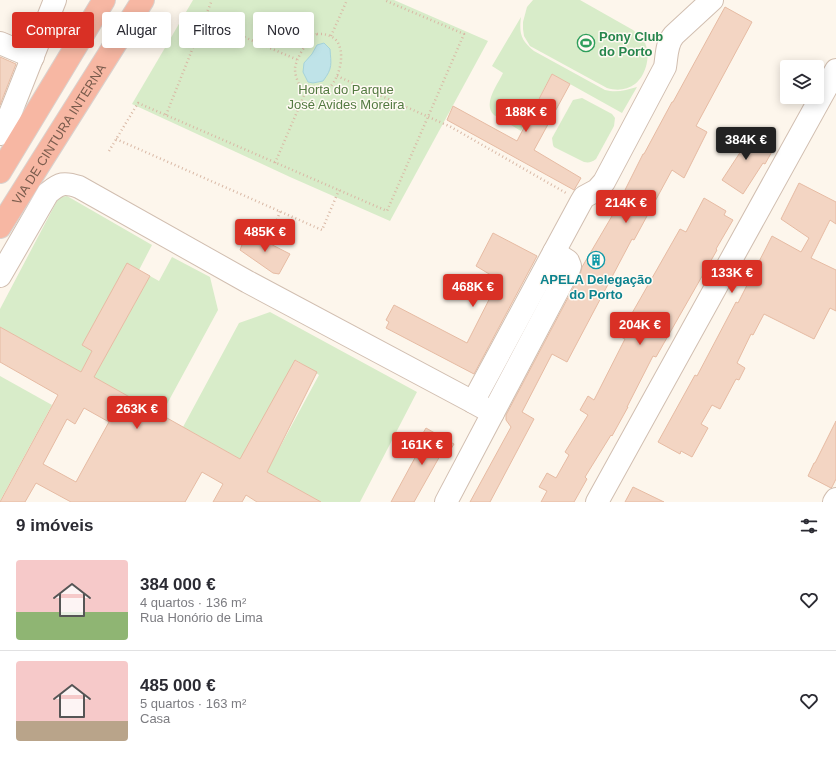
<!DOCTYPE html>
<html lang="pt">
<meta charset="utf-8">
<style>
body{margin:0;font-family:Helvetica,sans-serif;background:#f7f7f7;color:#2b2b33;height:100vh;display:flex;flex-direction:column;font-size:15px;white-space:nowrap}
*{box-sizing:border-box;margin:0}
p{font-size:13px;color:#7c7c81}
.icon{flex:none;width:22px;height:22px;fill:none;stroke:currentColor;stroke-width:2;stroke-linecap:round;stroke-linejoin:round}
.map{position:relative;height:502px;overflow:hidden}
.drawer{display:flex;flex-direction:column;background:#fff;flex:1}
.drawer>*{flex:none}
.banner{position:absolute;left:12px;top:12px;width:400px;height:36px;display:flex;gap:8px}
.tools{position:absolute;left:780px;top:60px;display:grid;gap:8px}
.tools a{display:grid;place-items:center;width:44px;height:44px;border-radius:4px;background:#fff;box-shadow:0 2px 10px #0003;font-size:20px}
.price{position:absolute;translate:-50% -34px;padding:0 9px;border-radius:4px;background:#d93025;color:#fff;font-size:13px;line-height:26px;filter:drop-shadow(0 1px 2px #0008)}
.price::after{content:'';position:absolute;left:50%;top:24px;width:12px;height:9px;margin-left:-6px;background:inherit;clip-path:polygon(0 0,100% 0,50% 100%)}
.price.selected{background:#222;color:#fff}
ul{padding:0;list-style:none}
li{display:flex;align-items:center;gap:12px;height:100px;padding:0 16px}
li+li{border-top:1px solid #e1e1e2}
li span{display:grid;place-items:center;flex:none;width:112px;height:80px;border-radius:4px;color:#555}
li>.icon{margin-inline-start:auto}
span .icon{width:48px;height:48px;fill:#fffc;stroke-width:1}
li b{font-size:17px}
h2{display:flex;justify-content:space-between;align-items:center;height:48px;padding:0 16px;font-size:17px}
.pill{padding:0 14px;border-radius:4px;background:#fff;box-shadow:0 2px 10px #0003;font-size:14px;line-height:36px}
.pill.selected{background:#d93025;color:#fff}
.map>svg:first-child{display:block}
</style>
<div class="map">
<svg width="836" height="502" viewBox="0 0 836 502">
<rect width="100%" height="100%" fill="#fdf6ec"/>
<g fill="#d8ecc9">
<path d="M193 0H394L488 41 390 221 290 177 132 104Z"/>
<path d="M533 0H580L633 30C635 32 638 34 640 36 653 48 648 74 635 84 627 90 617 91 607 88L530 46 524 36 523 29V22L527 7Z"/>
<path d="M521 17C519 34 521 40 534 51L605 90C617 93 626 90 637 87L622 113 552 74 521 131 494 115C482 104 498 84 503 73L492 66Z"/>
<path d="M582 98 612 114 615 118 614 126 596 159C592 162 589 163 584 162L554 147 553 145 552 138 573 100Z"/>
<path d="M67 196 152 245 139 270 127 264 82 345 92 351 81 372 0 327V309L58 199 60 197Z"/>
<path d="M172 257 210 277 218 310 161 415 94 377 150 276 159 281Z"/>
<path d="M270 312 417 392 360 502H321L256 466 274 458 319 375 296 360 240 459 183 427 239 323Z"/>
<path d="M0 376 52 405 0 501Z"/>
</g>
<path fill="#bfe3e8" stroke="#a5d3da" d="M324 43 330 49C331 64 333 68 323 81L313 83 308 82 303 72 304 63 312 54 317 45Z"/>
<g fill="#f3d5c3" stroke="#e6bba3" fill-rule="evenodd">
<path d="M725 7 752 22 696 126 707 132 684 178 672 170 634 240 632 239 567 362 552 354 522 412 534 419 490 502H470L511 427 506 420V415L580 275 582 267 612 216 643 154H644L672 102H673L685 80Z"/>
<path d="M0 57 16 64 0 105Z"/>
<path d="M552 74 570 84 534 150 581 178 574 190 447 120 453 106 517 141Z"/>
<path d="M737 129 774 148 765 164 763 163 743 194 722 180 741 151 729 145Z"/>
<path d="M799 183 836 202V224L830 220 811 258 836 270V311L830 308 814 339 764 314 753 335 751 334 737 363 745 368 739 380 736 379 720 409 712 405 701 424 708 428 692 457 681 451 680 454 658 442 695 375 697 376 736 302 738 303 772 236 801 252 809 238 781 219Z"/>
<path d="M704 198 726 211 724 215 733 220 716 249 717 250 656 357 653 356 627 407H628L612 436 611 435 585 477 587 479 574 502H541L547 491 539 487 547 473 556 478 569 455 565 452 588 415 580 410 588 396 594 400 625 339 619 336 680 229 686 232Z"/>
<path d="M247 232 290 254 279 274 273 273 240 250Z"/>
<path d="M493 233 537 256 474 374 386 328 389 322 386 320 394 305 467 343 499 280 476 266Z"/>
<path d="M127 263 150 276 94 377 240 459 295 360 302 364 317 372 267 472 321 502H257L246 495 242 502H213L223 484 202 472 185 502H71L36 483 25 502H0L58 395 0 362V327L81 372 92 351 82 345ZM84 408 109 422 76 482 43 464 67 419 75 424Z"/>
<path d="M836 421V479L832 487 831 488 808 476 814 463H815Z"/>
<path d="M426 428 454 444 446 457 441 454 414 502H391L423 443 419 440Z"/>
<path d="M633 487 664 502H625Z"/>
</g>
<g fill="none" stroke-linecap="round" stroke-linejoin="round">
<defs>
<g id="minor">
<path d="M0 43 33 57"/>
<path d="M0 134 8 119 55 0"/>
<path d="M0 276 48 193C60 183 64 182 79 187L248 282 473 402"/>
<path d="M493 413 473 402 581 202 584 197 597 190 604 182 665 67C667 56 666 44 674 35L712 0"/>
<path d="M446 502 569 269 570 266 568 261 554 252"/>
<path d="M597 502 836 70"/>
<path d="M834 502 836 499"/>
</g>
<g id="highway">
<path d="M0 172 104 0"/>
<path id="s1" d="M0 227 143 0"/>
</g>
</defs>
<use href="#minor" stroke="#d1beb0" stroke-width="24"/>
<use href="#highway" stroke="#dad1cd" stroke-width="24"/>
<g stroke="#d9b8a5" stroke-width="2.5" stroke-dasharray="1 3" stroke-linecap="butt">
<path d="M204 20 298 60"/>
<path d="M317 34C322 34 327 34 332 37 349 46 340 85 323 92 319 94 313 93 308 92 304 90 301 87 299 84 297 80 295 74 295 69 295 61 305 45 310 39 311 37 314 35 317 34Z"/>
<path d="M331 36 347 0"/>
<path d="M337 76 451 127 566 193"/>
<path d="M166 115 212 0"/>
<path d="M116 139 322 230 339 190"/>
<path d="M109 151 138 103 387 211 464 34 384 0"/>
<path d="M275 163 306 91"/>
<path d="M271 239 280 211"/>
</g>
<use href="#minor" stroke="#fff" stroke-width="22"/>
<use href="#highway" stroke="#f7b7a3" stroke-width="22"/>
</g>
<defs>
<symbol id="stadium-ring" viewBox="-11 -11 22 22"><circle r="9.5" fill="#fffaf3" stroke="#2e9e5b" stroke-width="1.5"/><path d="M0-5a6.5 5 0 1 0 0 10a6.5 5 0 1 0 0-10ZM-3.5-1.8h7v3.6h-7Z" fill="#2e9e5b"/></symbol>
<symbol id="building-ring" viewBox="-11 -11 22 22"><circle r="9.5" fill="#fffaf3" stroke="#0f9aa8" stroke-width="1.5"/><path d="M-4-6H4V6H1V3H-1V6H-4ZM-2.5-4.3h1.7v1.8h-1.7ZM.8-4.3h1.7v1.8H.8ZM-2.5-1h1.7V.8h-1.7ZM.8-1h1.7V.8H.8Z" fill="#0f9aa8"/></symbol>
</defs>
<g fill-rule="evenodd">
<use href="#stadium-ring" x="576" y="33" width="20" height="20"/>
<use href="#building-ring" x="586" y="250" width="20" height="20"/>
</g>
<g text-anchor="middle" dominant-baseline="central" stroke-width="3" stroke-linejoin="round" paint-order="stroke">
<g font-size="13" font-weight="bold" fill="#27864d" stroke="#fffaf3" text-anchor="start">
<text x="599" y="36">Pony Club<tspan x="599" dy="15">do Porto</tspan></text>
</g>
<g font-size="13" fill="#537a41" stroke="#fffaf3">
<text x="346" y="89">Horta do Parque<tspan x="346" dy="15">José Avides Moreira</tspan></text>
</g>
<g font-size="13" fill="#7a5c4d" stroke="#fffaf3">
<text stroke="none"><textPath href="#s1" startOffset="110">VIA DE CINTURA INTERNA</textPath></text>
</g>
<g font-size="13" font-weight="bold" fill="#0d838f" stroke="#fffaf3">
<text x="596" y="279">APELA Delegação<tspan x="596" dy="15">do Porto</tspan></text>
</g>
</g>
</svg>
<div class="tools">
<a><svg class="icon" aria-label="layers" viewBox="0 0 24 24"><path d="M12 4l9 5-9 5-9-5zM3 14l9 5 9-5"/></svg></a>
</div>
<b class="price" style="left:526px;top:133px">188K €</b>
<b class="price selected" style="left:746px;top:161px">384K €</b>
<b class="price" style="left:626px;top:224px">214K €</b>
<b class="price" style="left:265px;top:253px">485K €</b>
<b class="price" style="left:732px;top:294px">133K €</b>
<b class="price" style="left:473px;top:308px">468K €</b>
<b class="price" style="left:640px;top:346px">204K €</b>
<b class="price" style="left:137px;top:430px">263K €</b>
<b class="price" style="left:422px;top:466px">161K €</b>
<div class="banner">
<a class="pill selected">Comprar</a>
<a class="pill">Alugar</a>
<a class="pill">Filtros</a>
<a class="pill">Novo</a>
</div>
</div>
<section class="drawer">
<h2>9 imóveis<svg class="icon" aria-label="filters" viewBox="0 0 24 24"><path d="M4 7h16M4 17h16"/><circle cx="9" cy="7" r="2"/><circle cx="15" cy="17" r="2"/></svg></h2>
<ul>
<li><span style="background:linear-gradient(#f6c9c9 65%,#8fb573 0)"><svg class="icon" aria-label="home" viewBox="0 0 24 24"><path d="M3 11l9-7 9 7M6 9v11h12V9"/></svg></span><div><b>384 000 €</b><p>4 quartos · 136 m²</p><p>Rua Honório de Lima</p></div><svg class="icon" aria-label="heart" viewBox="0 0 24 24"><path d="M12 20l-8-8c-3-5 5-10 8-4 3-6 11-1 8 4z"/></svg></li>
<li><span style="background:linear-gradient(#f6c9c9 75%,#b9a48a 0)"><svg class="icon" aria-label="home" viewBox="0 0 24 24"><path d="M3 11l9-7 9 7M6 9v11h12V9"/></svg></span><div><b>485 000 €</b><p>5 quartos · 163 m²</p><p>Casa</p></div><svg class="icon" aria-label="heart" viewBox="0 0 24 24"><path d="M12 20l-8-8c-3-5 5-10 8-4 3-6 11-1 8 4z"/></svg></li>
</ul>
</section>
